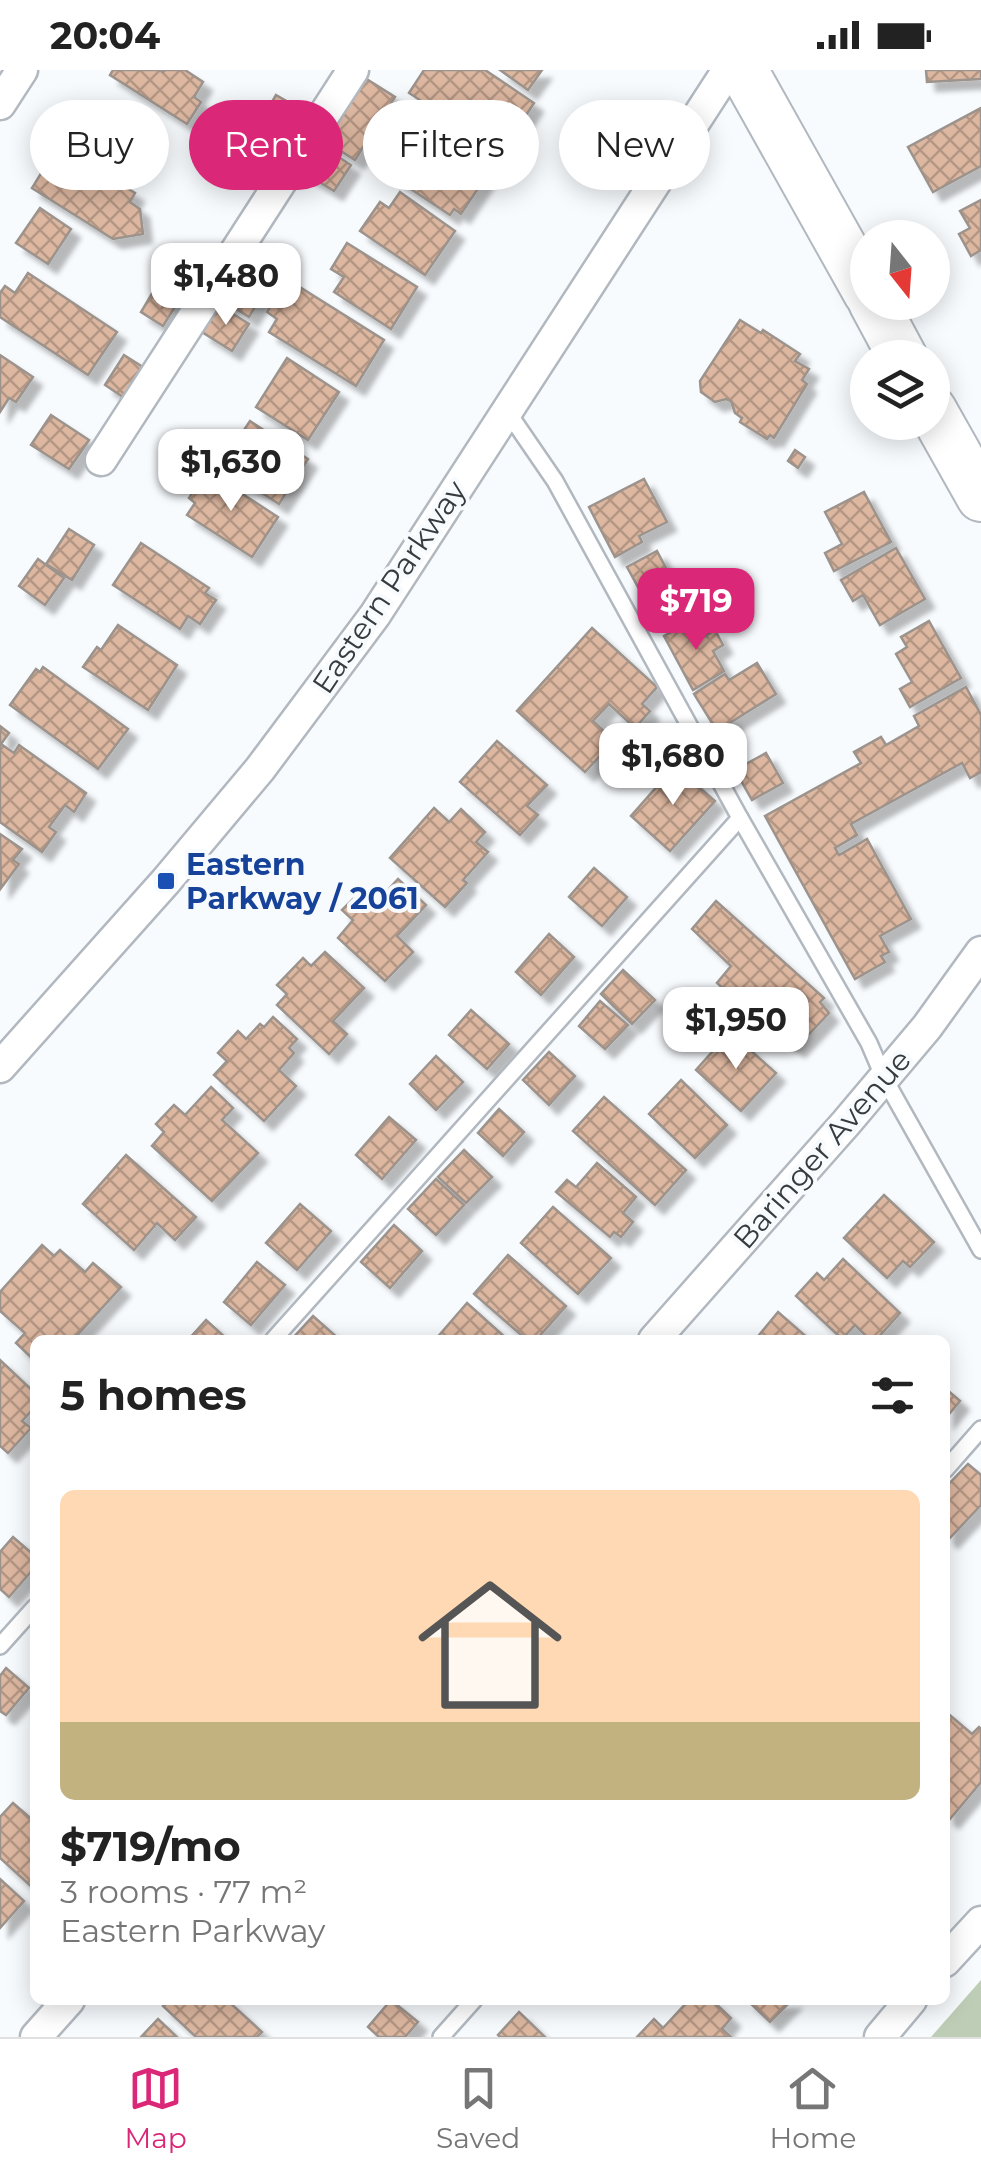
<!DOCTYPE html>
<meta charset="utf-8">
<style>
body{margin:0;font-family:Montserrat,sans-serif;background:#f2f2f2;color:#222;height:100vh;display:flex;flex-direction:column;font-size:38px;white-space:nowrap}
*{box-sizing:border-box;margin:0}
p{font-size:32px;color:#767676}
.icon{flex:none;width:55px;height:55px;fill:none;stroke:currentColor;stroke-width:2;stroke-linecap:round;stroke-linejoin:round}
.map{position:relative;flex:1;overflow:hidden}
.side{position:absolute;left:30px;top:1265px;width:920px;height:670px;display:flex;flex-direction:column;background:#fff;border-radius:15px;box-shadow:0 5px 25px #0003}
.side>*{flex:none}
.banner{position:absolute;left:30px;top:30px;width:922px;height:90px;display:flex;gap:20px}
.needle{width:65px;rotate:163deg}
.controls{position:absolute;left:850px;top:150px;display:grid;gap:20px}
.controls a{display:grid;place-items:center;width:100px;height:100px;border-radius:50%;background:#fff;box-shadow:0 5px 25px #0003;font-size:50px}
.price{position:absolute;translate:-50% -85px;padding:0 22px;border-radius:20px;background:#fff;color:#222;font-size:32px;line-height:65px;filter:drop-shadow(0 2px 5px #0008)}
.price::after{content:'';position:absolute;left:50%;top:60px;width:30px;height:22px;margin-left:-15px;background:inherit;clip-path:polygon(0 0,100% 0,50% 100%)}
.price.selected{background:#db2777;color:#fff}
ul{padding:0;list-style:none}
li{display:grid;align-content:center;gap:20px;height:530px;padding:0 30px}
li+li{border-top:2px solid #e0e0e0}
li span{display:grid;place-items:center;height:310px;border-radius:15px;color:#555}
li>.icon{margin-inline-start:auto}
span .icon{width:180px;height:180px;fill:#fffc;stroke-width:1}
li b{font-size:42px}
h2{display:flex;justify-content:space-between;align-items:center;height:120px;padding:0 30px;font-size:42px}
.chip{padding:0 35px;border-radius:45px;background:#fff;box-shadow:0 5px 25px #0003;font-size:35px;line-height:90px}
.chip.selected{background:#db2777;color:#fff}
.status{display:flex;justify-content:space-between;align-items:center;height:70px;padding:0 50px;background:#fff;direction:ltr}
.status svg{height:28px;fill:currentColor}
.menu{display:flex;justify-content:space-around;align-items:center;height:140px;border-top:2px solid #e0e0e0;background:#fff;font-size:28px;color:#767676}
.menu a{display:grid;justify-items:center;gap:5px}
.menu .selected{color:#db2777}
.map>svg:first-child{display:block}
</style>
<div class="status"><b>20:04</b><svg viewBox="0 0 49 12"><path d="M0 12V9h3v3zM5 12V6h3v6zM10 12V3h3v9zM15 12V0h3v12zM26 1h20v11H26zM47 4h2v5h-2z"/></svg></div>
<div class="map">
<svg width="981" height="1967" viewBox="0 0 981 1967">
<defs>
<pattern id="building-cross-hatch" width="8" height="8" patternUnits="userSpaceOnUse" patternTransform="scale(2.5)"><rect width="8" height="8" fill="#ddb7a0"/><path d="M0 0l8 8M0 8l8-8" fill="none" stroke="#b49684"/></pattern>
<filter id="shadow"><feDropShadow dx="9" dy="9" stdDeviation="2.5" flood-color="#0004"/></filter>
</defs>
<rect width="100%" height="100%" fill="#f8fbfe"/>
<path fill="#becdb5" d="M981 1910V1967H931Z"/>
<g fill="url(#building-cross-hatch)" stroke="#9c938d" stroke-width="2.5" filter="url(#shadow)">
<path d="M113 0H161L163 2 165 0H185L203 12 194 27 201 32 187 54 110 5Z"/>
<path d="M424 0H485L534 33 501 83 409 23Z"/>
<path d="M500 0H542L528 20Z"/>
<path d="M926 0H981V9L927 12Z"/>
<path d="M365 8 395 27 355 90 325 71Z"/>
<path d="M276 25 295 36 284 55 265 44Z"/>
<path d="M981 38V96L933 122 908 77Z"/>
<path d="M261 48 286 65 270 90 245 73Z"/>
<path d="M415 52 481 95 476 102 485 108 461 144 454 139 450 145 382 100 393 83 382 76 394 59 405 66Z"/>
<path d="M59 74 87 92 95 90 107 98 108 104 118 110 117 112 135 123 130 132 140 139 143 164 113 169 32 118Z"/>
<path d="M322 76 351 95 334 121 305 103Z"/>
<path d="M400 122 455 161 425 205 360 161 380 132 389 138Z"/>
<path d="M981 130V180L971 186 959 164 970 158 960 141Z"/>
<path d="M40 138 71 159 48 194 16 173Z"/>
<path d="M347 173 417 217 391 259 334 222 344 207 331 199Z"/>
<path d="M239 202 266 219 249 247 222 230Z"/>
<path d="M28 203 117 262 88 305 0 247V223L5 216 15 223Z"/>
<path d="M287 209 384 270 356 316 269 262 277 249 267 242Z"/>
<path d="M157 215 180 229 163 256 141 242Z"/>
<path d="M219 235 249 254 232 281 202 262Z"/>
<path d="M740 250 761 263 763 260 800 284 795 291 809 299 802 310 807 314 774 368 770 365 767 369 740 352 742 348 735 343 731 331 726 329 715 332 701 322 700 311Z"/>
<path d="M0 285 33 307 16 332 9 328 0 342Z"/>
<path d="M124 285 143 297 123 327 105 315Z"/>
<path d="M287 288 339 322 308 370 256 337Z"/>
<path d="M51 345 89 370 69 399 31 375Z"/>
<path d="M250 351 308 389 279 434 220 396Z"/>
<path d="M795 380 805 387 798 398 788 391Z"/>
<path d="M207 401 278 447 252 487 187 445 195 433 189 428Z"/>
<path d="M644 409 667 452 639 466 642 472 615 487 589 437Z"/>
<path d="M864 422 891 472 834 501 825 483 842 474 825 442Z"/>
<path d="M69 459 94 475 72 510 46 494Z"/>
<path d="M141 473 209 518 205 523 216 530 200 554 188 546 180 559 113 515Z"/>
<path d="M896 478 925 529 880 555 863 525 853 531 841 510Z"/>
<path d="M657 481 668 502 638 517 627 497Z"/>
<path d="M38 489 64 508 45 535 19 516Z"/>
<path d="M694 550 703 567 715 560 723 575 713 581 724 601 693 620 664 566Z"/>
<path d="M929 551 961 608 910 637 900 619 912 612 896 584 907 577 901 567Z"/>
<path d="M118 555 177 595 148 640 83 597 97 577 101 580Z"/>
<path d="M592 558 657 617 642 634 650 641 635 658 609 634 593 651 622 678 609 692 601 685 585 702 517 641Z"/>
<path d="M757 593 776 624 717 661 694 624 725 604 729 610Z"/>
<path d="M43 597 128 659 98 699 10 635 36 599 40 602Z"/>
<path d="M966 617 981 645V702L970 708 962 693 851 754 857 765 835 778 839 785 867 769 911 849 880 866 889 882 881 886 885 892 855 909 765 746 861 693 854 682 881 667 886 675 919 656 914 646Z"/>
<path d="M0 656 9 663 1 674 14 683 19 675 86 723 74 742 65 735 49 757 56 762 42 782 0 752Z"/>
<path d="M497 671 547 715 527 736 538 745 520 765 460 712Z"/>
<path d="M766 683 783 713 752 730 735 700Z"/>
<path d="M675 696 715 731 670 781 631 746Z"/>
<path d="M434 738 449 752 461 739 485 762 476 772 488 782 463 810 467 813 445 837 390 788Z"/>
<path d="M0 764 22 779 13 790 19 794 1 818Z"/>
<path d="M594 798 627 827 602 856 569 827Z"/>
<path d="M398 809 426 835 397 866 413 882 385 911 338 868 353 850 342 840 359 823 373 836Z"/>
<path d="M716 831 824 928 820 932 829 943 796 978 760 952H753L742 941 740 934 717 913 731 896 692 859Z"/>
<path d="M549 864 574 887 541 925 516 902Z"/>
<path d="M325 882 364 918 333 951 347 964 329 984 277 935 287 924 277 915 303 888 311 896Z"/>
<path d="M623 900 655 930 632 954 601 924Z"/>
<path d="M600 931 628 955 605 979 579 956Z"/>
<path d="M471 940 509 974 487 999 449 965Z"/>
<path d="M273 947 297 969 289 978 294 983 279 1000 296 1016 264 1051 214 1005 227 991 218 983 238 961 246 969 260 954 264 957Z"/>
<path d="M730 962 776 1003 741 1041 696 1000Z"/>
<path d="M549 982 575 1006 549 1035 523 1010Z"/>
<path d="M436 986 463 1012 436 1040 410 1014Z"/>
<path d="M681 1010 727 1055 695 1088 649 1044Z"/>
<path d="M211 1017 233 1038 222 1050 258 1083 212 1131 152 1076 164 1062 156 1054 174 1035 185 1045Z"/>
<path d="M604 1027 686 1100 655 1135 573 1061Z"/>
<path d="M499 1039 524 1062 503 1086 478 1063Z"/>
<path d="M389 1047 416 1070 382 1109 356 1085Z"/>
<path d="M464 1080 492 1107 466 1133 438 1107Z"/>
<path d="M126 1085 196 1147 175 1170 157 1153 134 1180 83 1134Z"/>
<path d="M597 1093 636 1127 623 1143 633 1152 621 1167 614 1162 610 1167 556 1122 567 1110 576 1117Z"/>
<path d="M436 1109 464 1135 436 1165 408 1139Z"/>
<path d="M884 1125 934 1172 910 1197 903 1191 887 1208 844 1168Z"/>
<path d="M300 1134 331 1161 297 1200 266 1173Z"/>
<path d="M553 1137 611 1188 578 1224 521 1173Z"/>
<path d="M394 1155 422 1181 390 1218 361 1192Z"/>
<path d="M42 1175 54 1186 60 1180 85 1202 93 1193 121 1217 73 1270H35V1291L16 1273 25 1263 0 1241V1222Z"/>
<path d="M508 1185 566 1236 536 1270H527L474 1224Z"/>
<path d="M843 1189 900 1243 876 1270H870L855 1255 842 1269 796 1226 817 1203 824 1210Z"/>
<path d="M257 1192 285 1215 251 1255 224 1232Z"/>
<path d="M467 1233 508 1270H435Z"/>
<path d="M778 1242 810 1270H755Z"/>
<path d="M313 1246 340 1270H291Z"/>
<path d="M206 1250 228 1270H188Z"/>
<path d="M0 1290 35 1323V1337L22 1351 31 1358 8 1383 0 1376Z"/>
<path d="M945 1318 960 1331 945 1349Z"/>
<path d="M968 1394 981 1405V1435L949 1469 945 1465V1418Z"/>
<path d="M13 1467 35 1486V1497L9 1527 0 1519V1482Z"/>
<path d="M6 1598 29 1618 6 1645 0 1641V1606Z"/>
<path d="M945 1641 972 1664 979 1657 981 1659V1712L950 1749 945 1745Z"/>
<path d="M13 1733 35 1752 34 1819 0 1788V1747Z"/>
<path d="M0 1809 24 1831 0 1858Z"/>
<path d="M169 1930H227L262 1962 257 1967H196L163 1936Z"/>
<path d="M391 1930 418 1952 405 1967H379L368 1957Z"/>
<path d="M689 1930H712L731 1948 722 1959 731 1967H637L654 1949 663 1958Z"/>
<path d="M747 1930H792L770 1952Z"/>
<path d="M519 1942 545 1967H500L498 1965Z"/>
<path d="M158 1949 177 1967H141Z"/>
</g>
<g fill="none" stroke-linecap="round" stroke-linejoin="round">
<defs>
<g id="lane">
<path d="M740 748 869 973 884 1008 981 1180"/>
<path d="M273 1270 740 748 555 411 507 341"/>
<path d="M945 1400 981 1359"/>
<path d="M0 1576 35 1537"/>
<path d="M441 1967 474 1930"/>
</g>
<g id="street">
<path d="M0 34 22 0"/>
<path d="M101 390 353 0"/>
<path d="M0 997 166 811 260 699 375 545 728 0"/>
<path d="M654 1270 846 1053 927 957 981 882"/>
<path d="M945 1891 981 1852"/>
<path d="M36 1967 69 1930"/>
<path d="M880 1967 911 1930"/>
</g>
<g id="primary">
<path d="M743 0 868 223"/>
<path d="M873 232 903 288"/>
<path d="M932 340 981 427"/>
</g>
</defs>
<use href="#lane" stroke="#b1b8bf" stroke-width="20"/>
<use href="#street" stroke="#b1b8bf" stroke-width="35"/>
<use href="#primary" stroke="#b1b8bf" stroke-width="52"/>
<use href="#lane" stroke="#fff" stroke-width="15"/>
<use href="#street" stroke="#fff" stroke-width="30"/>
<use href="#primary" stroke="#fff" stroke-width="48"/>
</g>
<rect fill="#1a4fb4" stroke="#f8fbfe" stroke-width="4" x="156" y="801" width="20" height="20" rx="5"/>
<g text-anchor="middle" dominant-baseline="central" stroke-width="8" stroke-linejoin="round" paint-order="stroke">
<g font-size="30" fill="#383b3e" stroke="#f8fbfe">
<text transform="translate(389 517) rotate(-56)">Eastern Parkway</text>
<text transform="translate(822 1079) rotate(-49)">Baringer Avenue</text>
</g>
<g font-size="30" font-weight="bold" fill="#164399" stroke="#f8fbfe" text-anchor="start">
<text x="186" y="794">Eastern<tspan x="186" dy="34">Parkway / 2061</tspan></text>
</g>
</g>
</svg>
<div class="controls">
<a><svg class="needle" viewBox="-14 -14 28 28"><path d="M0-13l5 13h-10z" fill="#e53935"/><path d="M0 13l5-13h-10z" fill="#767676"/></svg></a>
<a><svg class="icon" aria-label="layers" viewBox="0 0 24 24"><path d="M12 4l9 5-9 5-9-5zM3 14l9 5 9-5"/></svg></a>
</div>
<b class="price" style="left:226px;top:258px">$1,480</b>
<b class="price" style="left:231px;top:444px">$1,630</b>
<b class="price selected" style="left:696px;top:583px">$719</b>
<b class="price" style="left:673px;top:738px">$1,680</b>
<b class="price" style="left:736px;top:1002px">$1,950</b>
<div class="banner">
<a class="chip">Buy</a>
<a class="chip selected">Rent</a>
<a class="chip">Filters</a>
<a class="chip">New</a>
</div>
<section class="side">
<h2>5 homes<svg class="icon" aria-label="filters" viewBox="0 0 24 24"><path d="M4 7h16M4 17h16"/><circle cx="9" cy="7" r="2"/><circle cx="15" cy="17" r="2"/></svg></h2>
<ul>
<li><span style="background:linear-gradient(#ffd9b3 75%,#c2b280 0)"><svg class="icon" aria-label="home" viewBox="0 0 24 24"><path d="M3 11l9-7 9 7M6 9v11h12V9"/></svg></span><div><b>$719/mo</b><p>3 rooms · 77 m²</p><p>Eastern Parkway</p></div></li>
</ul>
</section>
</div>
<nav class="menu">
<a class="selected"><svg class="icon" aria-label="map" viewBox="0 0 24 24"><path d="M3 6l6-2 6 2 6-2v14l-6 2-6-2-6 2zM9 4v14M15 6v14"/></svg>Map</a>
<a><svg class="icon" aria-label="saved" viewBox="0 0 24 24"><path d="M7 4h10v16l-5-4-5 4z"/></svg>Saved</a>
<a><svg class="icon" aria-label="home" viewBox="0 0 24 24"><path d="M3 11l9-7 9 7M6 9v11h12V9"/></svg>Home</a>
</nav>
